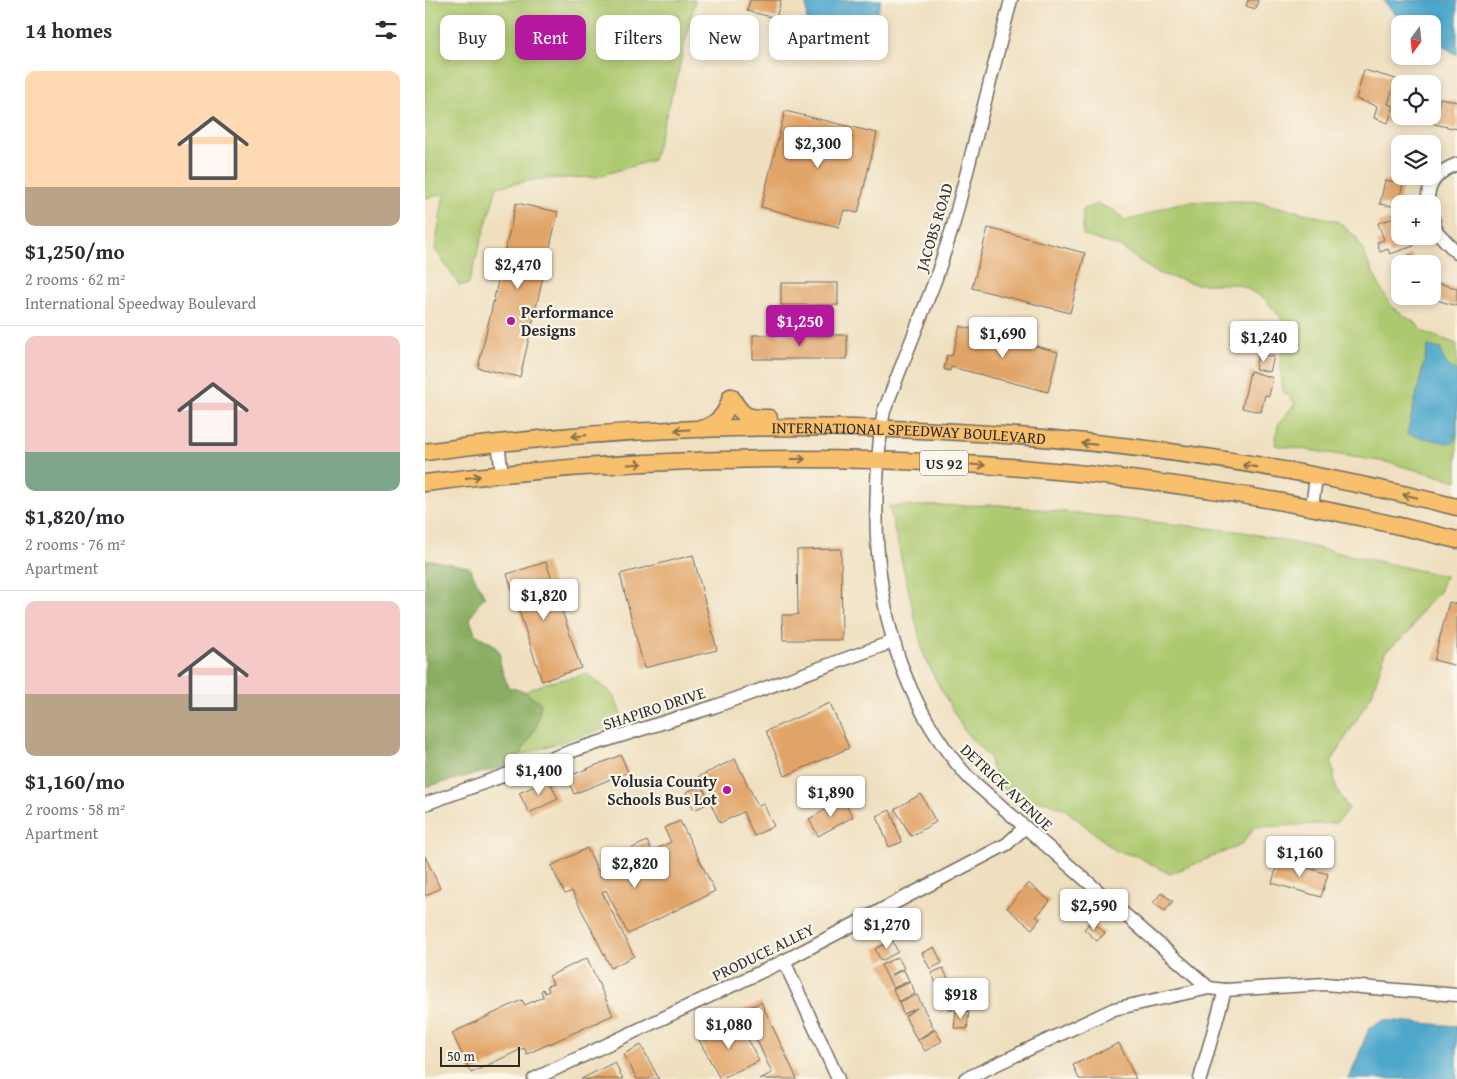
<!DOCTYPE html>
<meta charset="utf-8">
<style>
body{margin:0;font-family:"Gentium Book Plus",serif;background:#f2f2f3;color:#2b2b33;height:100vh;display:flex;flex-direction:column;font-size:19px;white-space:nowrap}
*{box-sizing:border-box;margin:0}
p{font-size:16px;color:#7c7c81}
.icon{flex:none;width:28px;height:28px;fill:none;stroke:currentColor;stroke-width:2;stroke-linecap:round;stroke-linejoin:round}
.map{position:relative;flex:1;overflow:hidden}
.side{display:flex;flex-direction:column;background:#fff;width:425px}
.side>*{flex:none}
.top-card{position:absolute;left:15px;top:15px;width:475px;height:45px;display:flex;gap:10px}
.needle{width:32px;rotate:195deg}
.tools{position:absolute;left:966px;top:15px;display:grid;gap:10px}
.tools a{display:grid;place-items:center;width:50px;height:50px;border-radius:10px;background:#fff;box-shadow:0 2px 8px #0003;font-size:25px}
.scale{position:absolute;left:15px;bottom:12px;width:80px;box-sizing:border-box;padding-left:5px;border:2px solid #2b2b2b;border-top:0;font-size:14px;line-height:18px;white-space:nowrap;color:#2b2b2b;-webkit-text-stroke:4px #fbf7ec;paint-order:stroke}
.price{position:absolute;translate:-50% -42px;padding:0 11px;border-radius:5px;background:#fff;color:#222;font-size:16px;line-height:32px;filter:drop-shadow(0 1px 2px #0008)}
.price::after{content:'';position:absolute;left:50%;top:30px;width:15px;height:11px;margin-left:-8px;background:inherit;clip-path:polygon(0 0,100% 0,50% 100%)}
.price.on{background:#b5179e;color:#fff}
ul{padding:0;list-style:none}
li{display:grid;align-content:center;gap:10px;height:265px;padding:0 25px}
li+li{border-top:1px solid #e1e1e2}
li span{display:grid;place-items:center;height:155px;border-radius:10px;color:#555}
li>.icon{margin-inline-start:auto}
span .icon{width:90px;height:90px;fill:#fffc;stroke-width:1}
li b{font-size:21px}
h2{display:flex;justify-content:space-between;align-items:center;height:60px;padding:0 25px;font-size:21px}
.tag{padding:0 18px;border-radius:10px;background:#fff;box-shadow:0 2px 8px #0003;font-size:18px;line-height:45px}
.tag.on{background:#b5179e;color:#fff}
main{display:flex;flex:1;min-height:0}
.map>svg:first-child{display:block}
</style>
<main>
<section class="side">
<h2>14 homes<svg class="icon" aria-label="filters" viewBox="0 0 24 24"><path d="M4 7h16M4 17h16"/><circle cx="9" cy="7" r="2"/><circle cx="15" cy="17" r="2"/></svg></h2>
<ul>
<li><span style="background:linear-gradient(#ffd9b3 75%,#b9a48a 0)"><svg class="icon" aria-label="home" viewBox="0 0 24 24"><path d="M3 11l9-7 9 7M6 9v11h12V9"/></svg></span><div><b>$1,250/mo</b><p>2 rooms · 62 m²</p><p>International Speedway Boulevard</p></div></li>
<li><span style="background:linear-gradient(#f6c9c9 75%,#7fa58c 0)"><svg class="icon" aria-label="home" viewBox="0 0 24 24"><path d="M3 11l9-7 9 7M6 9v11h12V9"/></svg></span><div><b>$1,820/mo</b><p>2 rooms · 76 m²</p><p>Apartment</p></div></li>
<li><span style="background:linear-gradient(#f6c9c9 60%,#b9a48a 0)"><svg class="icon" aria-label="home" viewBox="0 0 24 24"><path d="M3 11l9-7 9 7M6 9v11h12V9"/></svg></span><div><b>$1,160/mo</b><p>2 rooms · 58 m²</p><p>Apartment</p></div></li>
</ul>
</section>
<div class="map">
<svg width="1032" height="1079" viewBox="0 0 1032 1079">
<rect width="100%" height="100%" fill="#fbf7ec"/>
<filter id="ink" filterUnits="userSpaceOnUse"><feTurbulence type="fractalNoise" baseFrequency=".02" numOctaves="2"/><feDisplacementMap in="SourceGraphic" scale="10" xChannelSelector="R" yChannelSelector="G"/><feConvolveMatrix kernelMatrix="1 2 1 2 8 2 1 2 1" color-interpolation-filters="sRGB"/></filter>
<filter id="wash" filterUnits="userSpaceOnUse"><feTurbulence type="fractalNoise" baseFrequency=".0096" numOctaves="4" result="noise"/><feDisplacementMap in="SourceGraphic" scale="20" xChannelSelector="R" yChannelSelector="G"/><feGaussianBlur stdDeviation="1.12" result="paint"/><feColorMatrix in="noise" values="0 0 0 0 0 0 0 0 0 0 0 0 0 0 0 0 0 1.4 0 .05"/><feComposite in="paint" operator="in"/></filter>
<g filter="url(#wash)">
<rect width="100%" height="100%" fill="#efdfbf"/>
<g fill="#adc96f" stroke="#6c7a4d">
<path d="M0 0H270L252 78 228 160 171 177 113 179 72 187 43 285H34L10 249 19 194 0 198Z"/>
<path d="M829 201 912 221 931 237 957 291 968 308 992 324 998 332 1032 344V481L961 462 850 445 853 425 870 403 858 391 855 366 860 337 856 318 840 299 817 286 807 284H771L732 273 695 247 658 235V209L673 204 688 210 700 220C718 219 733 208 751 204 776 199 804 202 829 201Z"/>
<path d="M576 505 819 532 1020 576 1014 592 998 609 984 632 960 652 947 694 906 762 912 790 924 809 911 823 835 827 831 825 816 845 745 874 711 856 691 851 641 810 622 802 588 798 571 782 564 757 540 732 512 682 498 653 464 506Z"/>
<path d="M162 674 188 694 201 726 174 730 95 755 112 725 116 703 99 692 121 683Z"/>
</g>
<path fill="#8aad62" stroke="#5a6c46" d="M0 559 44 567 60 597 54 603 45 619 50 634 68 644 75 653V664L83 687 98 691 116 703 112 725 90 764 0 787Z"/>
<g fill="#4ea7cb" stroke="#3c697b">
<path d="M381 0H456L443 47 404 40 382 32Z"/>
<path d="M958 0H1032V55L1008 40V24C977 24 978 23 958 0Z"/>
<path d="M1003 346 1016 349C1017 359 1022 367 1032 371V434L1027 444 982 434Z"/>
<path d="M959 1020 1032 1026V1079H924L944 1028Z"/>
</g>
<g id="blocks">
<g fill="#e1a467">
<path d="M325 0H356L351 18 322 11Z"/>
<path d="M823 0H833L831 9 821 6Z"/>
<path d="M939 70 971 79 963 104 969 106 963 123 949 118 952 106 931 99Z"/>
<path d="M1008 91 1012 92 1008 108Z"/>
<path d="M1015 98 1032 102V129L1009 124Z"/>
<path d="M360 111 452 133 433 213 419 210 414 227 336 207Z"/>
<path d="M960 180 978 183 973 207 955 204Z"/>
<path d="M91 203 133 212 95 377 53 368Z"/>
<path d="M972 217 975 236H986L989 246 965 254 963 249 955 252 952 242 959 240 953 223Z"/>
<path d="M563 228 660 253 645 313 547 288Z"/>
<path d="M985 254 995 264H975Z"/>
<rect x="356" y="283" width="57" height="22"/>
<path d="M1012 283 1032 288V306L1008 299Z"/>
<path d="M535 326 633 352 623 392 526 367 525 371 519 369 522 355 527 356Z"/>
<rect x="328" y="335" width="94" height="24"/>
<path d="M833 354 849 357 845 372 830 369Z"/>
<path d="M825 371 848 378 844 396 840 395 836 412 817 408Z"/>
<path d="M416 549 417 640H358L357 615H373L372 550Z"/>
<path d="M268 555 292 650 219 668 195 574Z"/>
<path d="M121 562 156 668 117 681 82 574Z"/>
<path d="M1024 602 1032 604V666L1009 660Z"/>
<path d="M405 703 424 748 360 776 341 731Z"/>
<path d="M196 755 203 772 149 794 142 777Z"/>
<path d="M310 759 333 806 338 803 349 826 329 836 318 812 295 823 273 777Z"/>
<path d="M124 780 133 799 104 813 94 793Z"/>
<path d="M273 787 280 805 269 810 261 792Z"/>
<path d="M496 794 511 822 486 836 470 809Z"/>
<path d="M418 800 428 817 393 836 384 819Z"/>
<path d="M465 810 477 842 464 847 452 816Z"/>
<path d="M255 821 290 891 203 934 181 890 177 892 209 956 186 968 147 891 140 894 126 866 162 848 176 877 200 865 195 854 222 841 227 851 246 842 239 828Z"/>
<path d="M0 856 15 888 0 896Z"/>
<path d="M854 859 903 874 896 897 847 883Z"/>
<path d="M603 883 625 901 611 917 615 919 607 929 582 908Z"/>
<path d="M736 893 748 901 740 911 728 903Z"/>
<path d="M667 921 680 933 672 941 659 929Z"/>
<path d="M467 940 473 952 456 961 450 949Z"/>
<path d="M509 947 517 963 505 969 497 953Z"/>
<path d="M473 957 479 968 466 975 479 970 484 981 468 988 456 965Z"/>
<path d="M162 958 188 1015 102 1054 99 1048 46 1073 27 1033 97 1000 100 1005 118 997 116 991 118 989 120 993 124 991 122 986 128 984 124 976Z"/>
<path d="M518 968 526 986 515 991 506 973Z"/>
<path d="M486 982 490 994 473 1001 468 989Z"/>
<path d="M531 989 536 1007 524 1011 519 992Z"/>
<path d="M492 995 509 1029 492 1040 480 1016 492 1008 478 1014 474 1002Z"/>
<path d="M336 1002 372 1079H334L347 1073 318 1010Z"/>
<path d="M531 1010 544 1012 542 1029 529 1028Z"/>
<path d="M313 1020 334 1061 295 1079 274 1040Z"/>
<path d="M510 1030 517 1041 500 1051 493 1040Z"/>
<path d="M694 1043 711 1079H654L648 1065Z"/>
<path d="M216 1045 234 1079H212L199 1054Z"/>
<path d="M190 1062 198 1079H156Z"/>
</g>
</g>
</g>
<g filter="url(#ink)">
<use href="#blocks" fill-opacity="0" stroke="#706a5f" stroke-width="1"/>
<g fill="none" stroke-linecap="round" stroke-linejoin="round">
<defs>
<g id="minor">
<path d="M586 0 528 226 511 278 459 411C454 435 453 459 452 483 447 591 470 696 544 778L784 988"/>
<path d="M1003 204C1001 183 1014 171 1032 164"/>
<path d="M1008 219 1012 232 1032 253"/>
<path d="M73 443 77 474"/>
<path d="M887 507 891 477"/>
<path d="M0 804 150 750 291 706 467 642"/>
<path d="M359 961 413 1079"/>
<path d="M109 1079 359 961 582 844 600 827"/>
<path d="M540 1079 689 1009 784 988 800 990 900 984 1032 995"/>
<path d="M775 1079 800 990"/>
</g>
<g id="major">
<path d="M306 397C318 417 321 418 344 418"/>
<path d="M278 429C295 422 301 414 306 397"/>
<path id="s1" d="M0 452C336 406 703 424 1032 507"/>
<path d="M0 483C343 439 696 454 1032 540"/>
</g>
</defs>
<use href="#minor" stroke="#706a5f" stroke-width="15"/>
<use href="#major" stroke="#706a5f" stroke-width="19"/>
<use href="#minor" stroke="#fff" stroke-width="12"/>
<use href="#major" stroke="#f8bf6c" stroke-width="16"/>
</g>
<defs><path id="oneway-shaft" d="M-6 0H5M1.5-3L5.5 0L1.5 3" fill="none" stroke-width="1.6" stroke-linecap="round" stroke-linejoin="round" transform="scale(1.25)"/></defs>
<g stroke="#876e48">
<use href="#oneway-shaft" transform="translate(257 430) rotate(177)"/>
<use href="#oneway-shaft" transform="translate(154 436) rotate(175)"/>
<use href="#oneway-shaft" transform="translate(664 444) rotate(-174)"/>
<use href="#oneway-shaft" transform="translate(373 459)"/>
<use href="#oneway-shaft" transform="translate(210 464) rotate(-3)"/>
<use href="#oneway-shaft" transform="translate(553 465) rotate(4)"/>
<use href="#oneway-shaft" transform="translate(825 466) rotate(-170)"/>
<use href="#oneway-shaft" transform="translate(48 477) rotate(-7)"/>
<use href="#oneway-shaft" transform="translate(985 496) rotate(-167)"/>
</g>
</g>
<g fill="#b5179e" stroke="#fbf7ec" stroke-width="2">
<circle cx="86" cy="321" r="5"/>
<circle cx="302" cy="790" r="5"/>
</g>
<g text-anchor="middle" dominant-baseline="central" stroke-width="4.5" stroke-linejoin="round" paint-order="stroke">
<rect fill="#fbf7ec" stroke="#696865" stroke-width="1" x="495" y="450.5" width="48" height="25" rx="4"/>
<g font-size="15" font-weight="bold" fill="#2b2b2b">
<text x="519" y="463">US 92</text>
</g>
<g font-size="16" fill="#2b2b2b" stroke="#fbf7ec">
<text transform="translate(509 227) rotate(-73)">JACOBS ROAD</text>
<text stroke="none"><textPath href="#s1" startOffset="485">INTERNATIONAL SPEEDWAY BOULEVARD</textPath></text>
<text transform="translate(229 708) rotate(-18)">SHAPIRO DRIVE</text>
<text transform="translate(582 787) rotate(43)">DETRICK AVENUE</text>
<text transform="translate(338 952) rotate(-26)">PRODUCE ALLEY</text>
</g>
<g font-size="16" font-weight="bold" fill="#2b2b2b" stroke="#fbf7ec" text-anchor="start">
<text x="96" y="312">Performance<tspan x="96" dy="18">Designs</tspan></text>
<text x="292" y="781" text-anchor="end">Volusia County<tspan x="292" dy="18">Schools Bus Lot</tspan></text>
</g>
</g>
</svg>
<div class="tools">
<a><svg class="needle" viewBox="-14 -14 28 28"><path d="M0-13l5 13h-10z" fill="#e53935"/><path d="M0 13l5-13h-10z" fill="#7c7c81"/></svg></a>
<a><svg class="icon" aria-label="locate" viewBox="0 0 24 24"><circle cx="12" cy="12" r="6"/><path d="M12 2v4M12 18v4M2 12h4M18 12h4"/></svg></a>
<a><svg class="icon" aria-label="layers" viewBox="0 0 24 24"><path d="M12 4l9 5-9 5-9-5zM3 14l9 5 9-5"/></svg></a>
<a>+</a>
<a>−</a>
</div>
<div class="scale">50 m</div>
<b class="price" style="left:393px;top:169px">$2,300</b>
<b class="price" style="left:93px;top:290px">$2,470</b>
<b class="price on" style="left:375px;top:347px">$1,250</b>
<b class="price" style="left:578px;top:359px">$1,690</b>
<b class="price" style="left:839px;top:363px">$1,240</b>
<b class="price" style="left:119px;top:621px">$1,820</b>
<b class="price" style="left:114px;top:796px">$1,400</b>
<b class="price" style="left:406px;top:818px">$1,890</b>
<b class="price" style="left:875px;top:878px">$1,160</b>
<b class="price" style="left:210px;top:889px">$2,820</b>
<b class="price" style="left:669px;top:931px">$2,590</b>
<b class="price" style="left:462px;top:950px">$1,270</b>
<b class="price" style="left:536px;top:1020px">$918</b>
<b class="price" style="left:304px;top:1050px">$1,080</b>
<div class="top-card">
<a class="tag">Buy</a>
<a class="tag on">Rent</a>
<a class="tag">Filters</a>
<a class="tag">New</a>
<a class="tag">Apartment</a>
</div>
</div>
</main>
